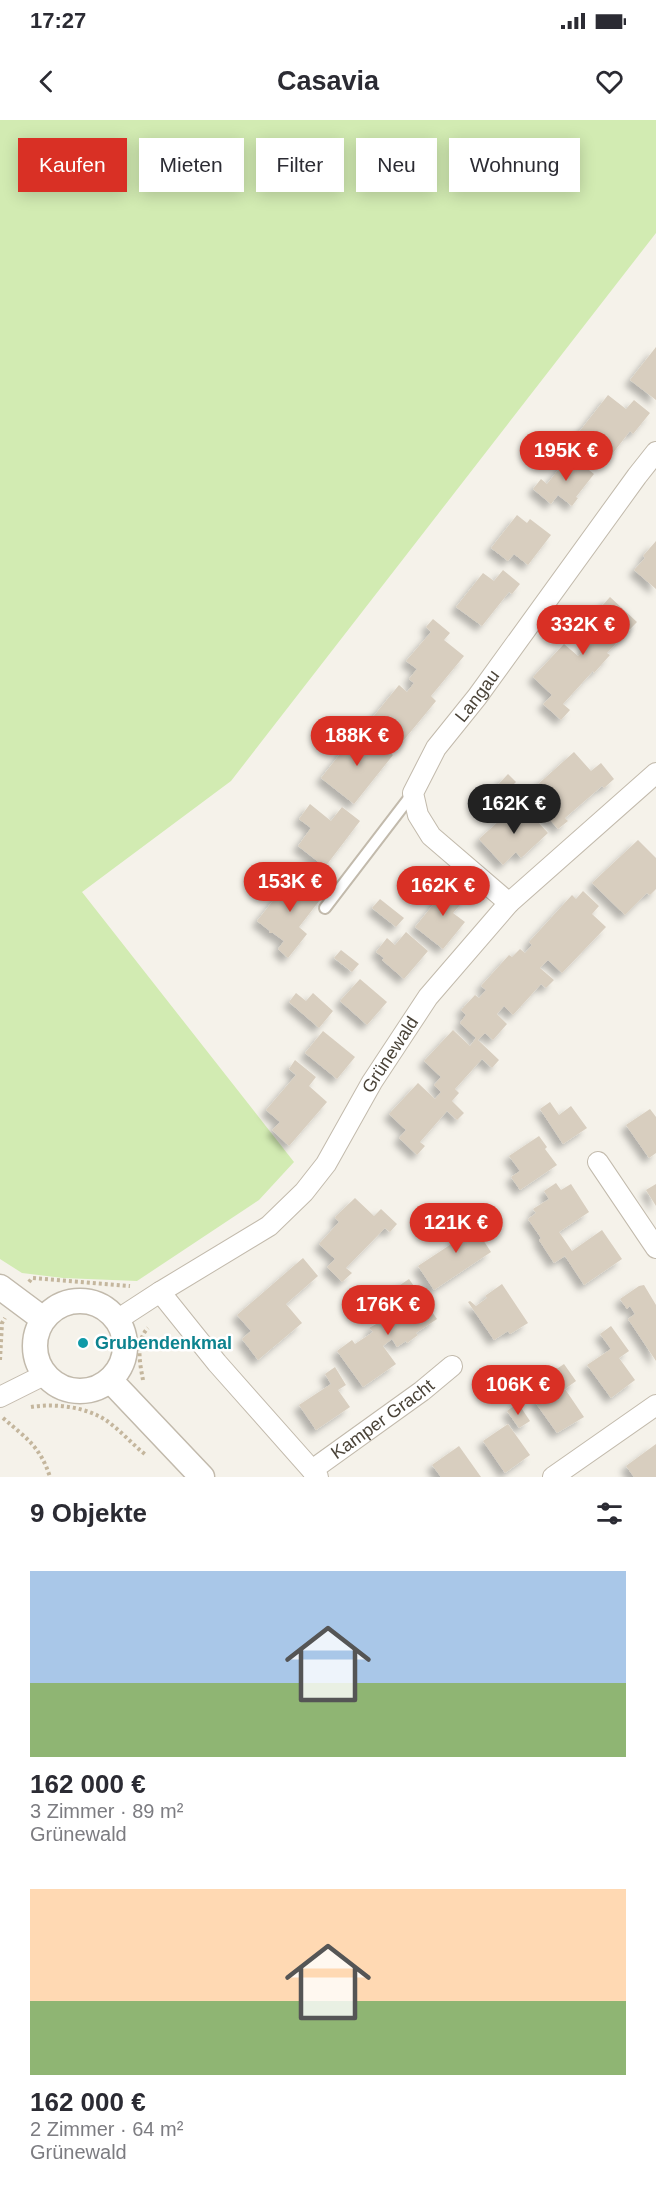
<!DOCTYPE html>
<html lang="de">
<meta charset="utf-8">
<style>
body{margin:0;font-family:Arial,sans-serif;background:#f2f2f3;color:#2b2b33;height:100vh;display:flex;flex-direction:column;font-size:22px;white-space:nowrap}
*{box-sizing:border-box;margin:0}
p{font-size:20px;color:#7c7c81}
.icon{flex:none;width:33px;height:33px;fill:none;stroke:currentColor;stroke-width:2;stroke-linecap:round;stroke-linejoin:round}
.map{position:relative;height:1357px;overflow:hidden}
.side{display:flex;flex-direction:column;background:#fff;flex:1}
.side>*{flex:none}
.guide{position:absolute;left:18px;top:18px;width:621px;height:54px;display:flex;gap:12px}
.price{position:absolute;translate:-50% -51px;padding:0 14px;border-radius:21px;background:#d93025;color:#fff;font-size:20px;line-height:39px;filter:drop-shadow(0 2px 3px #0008)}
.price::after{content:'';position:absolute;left:50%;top:36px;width:18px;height:14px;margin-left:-9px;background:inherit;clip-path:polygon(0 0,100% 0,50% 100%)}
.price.on{background:#222;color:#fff}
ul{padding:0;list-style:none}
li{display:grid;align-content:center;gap:12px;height:318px;padding:0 30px}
li span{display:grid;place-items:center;height:186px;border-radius:0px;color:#555}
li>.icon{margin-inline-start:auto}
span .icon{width:108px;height:108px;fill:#fffc;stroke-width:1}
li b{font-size:26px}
h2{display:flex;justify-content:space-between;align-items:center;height:72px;padding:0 30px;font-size:26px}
.tag{padding:0 21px;border-radius:0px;background:#fff;box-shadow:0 3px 15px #0003;font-size:21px;line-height:54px}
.tag.on{background:#d93025;color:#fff}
.status{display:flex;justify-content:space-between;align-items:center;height:42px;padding:0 30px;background:#fff;direction:ltr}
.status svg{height:16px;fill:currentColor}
header{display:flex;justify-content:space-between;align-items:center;height:78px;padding:0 30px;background:#fff;font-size:27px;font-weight:700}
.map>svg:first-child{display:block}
</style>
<div class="status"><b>17:27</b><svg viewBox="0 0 49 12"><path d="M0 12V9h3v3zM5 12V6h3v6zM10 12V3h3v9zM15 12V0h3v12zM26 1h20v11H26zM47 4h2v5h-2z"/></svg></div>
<header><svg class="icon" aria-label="back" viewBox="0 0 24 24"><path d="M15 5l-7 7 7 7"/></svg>Casavia<svg class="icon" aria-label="heart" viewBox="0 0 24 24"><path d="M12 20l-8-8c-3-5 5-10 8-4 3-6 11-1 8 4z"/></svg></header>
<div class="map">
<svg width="656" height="1357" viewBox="0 0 656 1357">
<defs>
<filter id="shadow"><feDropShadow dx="-5.5" dy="5.5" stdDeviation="3" flood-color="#0004"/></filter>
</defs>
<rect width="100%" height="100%" fill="#f5f2ea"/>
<path fill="#d2ebb2" d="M0 0H656V113L231 661 82 772 294 1042 259 1080 137 1161 63 1158 22 1153 0 1139Z"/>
<g fill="#d8cebf" filter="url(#shadow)">
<path d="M656 227V280L630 260Z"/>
<path d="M608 275 626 289 634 280 650 293 633 314 630 311 613 333 595 320 593 323 579 312Z"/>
<path d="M570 335 594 354 576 377 578 378 572 386 558 375 551 384 533 369 541 359 547 364Z"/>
<path d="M517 395 527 403 530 399 551 415 528 445 514 434 508 441 491 428Z"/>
<path d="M656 421V469L634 450 645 438 643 436Z"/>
<path d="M503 450 520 464 512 474 509 472 482 506 456 487 483 453 494 461Z"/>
<path d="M610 477 637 502 607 533 610 535 594 553 593 551 563 584 570 590 561 600 543 584 552 575 533 557 564 524 578 536 585 529 593 520 581 509Z"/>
<path d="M433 499 450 513 444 520 464 536 431 576 436 581 403 621 373 597 399 565 407 572 414 563 409 559 417 549 406 541 431 512 426 507Z"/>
<path d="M359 610 393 635 354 684 321 658Z"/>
<path d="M574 632 591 651 601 643 614 659 604 668 602 666 565 698 568 701 558 709 544 693 553 685 536 666Z"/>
<path d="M508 654 516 662 501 677 493 670Z"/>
<path d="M520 682 548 713 521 738 516 732 503 745 479 719Z"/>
<path d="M310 684 331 701 342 687 360 701 325 747 298 726 311 708 299 699Z"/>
<path d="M638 720 656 738V769L650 775 647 773 625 795 592 763Z"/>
<path d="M294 754 323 776 299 807 307 814 288 838 278 829 284 821 273 813H269L270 811 257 801Z"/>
<path d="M447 763 466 778 453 793 465 802 443 829 415 807 437 780 435 778Z"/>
<path d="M583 771 599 786 592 794 606 807 562 853 548 840 540 848 554 860 546 868 541 864 513 895 504 886 497 894 507 904 493 920 485 913 478 920 499 940 492 948 482 939 455 969 459 973 452 981 464 993 457 1000 447 991 420 1022 425 1026 417 1035 399 1018 406 1010 389 994 418 963 435 979 441 972 434 965 441 957 424 941 453 910 470 926 476 918 460 903 466 895 461 890 475 875 479 878 486 870 481 866 509 835 512 837 520 829 525 833 532 825 529 822 572 775 576 779Z"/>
<path d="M380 779 404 798 396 807 372 788Z"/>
<path d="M406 812 428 831 404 859 382 840 384 838 376 832 387 818 395 825Z"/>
<path d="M341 830 359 844 352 852 334 838Z"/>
<path d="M360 859 387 882 367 905 340 881Z"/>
<path d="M296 873 306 881 313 873 333 891 319 908 289 882Z"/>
<path d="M323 911 355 937 337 959 305 933Z"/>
<path d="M295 940 316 957 309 966 327 982 289 1026 272 1010 280 1002 266 990 296 955 289 949Z"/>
<path d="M550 982 559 995 571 986 587 1008 563 1024 540 989Z"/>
<path d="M650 989 656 997V1033L649 1038 626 1005Z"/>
<path d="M539 1016 547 1027 545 1029 557 1045 520 1070 511 1057 520 1051 509 1036Z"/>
<path d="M556 1063 561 1070 571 1064 589 1092 559 1112 572 1131 602 1110 622 1139 584 1165 565 1136 554 1143 539 1120 541 1118 528 1099 536 1093 533 1089 549 1079 544 1071Z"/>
<path d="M656 1064V1086L646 1070Z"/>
<path d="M355 1078 374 1096 381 1089 397 1104 390 1112 385 1108 346 1148 352 1153 342 1162 327 1147 335 1139 319 1124 339 1102 335 1098 336 1096Z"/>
<path d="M464 1091 491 1132 434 1170 418 1146 462 1117 451 1100Z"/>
<path d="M303 1138 318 1156 286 1184 302 1203 258 1240 242 1219 251 1211 237 1195Z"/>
<path d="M409 1159 437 1199 416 1213 418 1215 407 1223 406 1221 397 1227 392 1219 383 1226 396 1244 363 1267 337 1231 352 1220 355 1224 373 1212 369 1208 380 1202 384 1209 393 1203 386 1193 406 1179 397 1167Z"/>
<path d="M502 1164 528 1203 510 1214 508 1211 494 1220 468 1182 470 1181 476 1186 487 1178 485 1176Z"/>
<path d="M644 1165 656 1185V1241L628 1199 635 1194 630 1186 627 1189 620 1179 639 1166Z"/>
<path d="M611 1206 629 1231 619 1238 635 1260 611 1278 587 1245 611 1229 600 1214Z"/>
<path d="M564 1244 576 1261 565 1269 584 1297 557 1313 535 1282 561 1264 552 1252Z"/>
<path d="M335 1247 346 1265 338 1270 350 1287 316 1310 299 1285 331 1264 325 1254Z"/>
<path d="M518 1283 530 1301 519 1308 507 1291Z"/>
<path d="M508 1304 530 1335 505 1353 483 1321Z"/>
<path d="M656 1324V1357H634L626 1346Z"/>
<path d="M459 1326 481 1357H441L432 1345Z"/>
</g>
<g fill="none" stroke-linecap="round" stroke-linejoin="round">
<defs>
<path id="service" d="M325 788 413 673"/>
<g id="minor">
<path id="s1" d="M509 783 431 716 418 695 413 673 436 628 477 577 637 356 656 332"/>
<path d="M598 1042 656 1128"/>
<path d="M160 1172 217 1243 318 1357"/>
<path id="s2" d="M117 1200 160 1172 269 1106 304 1072 326 1044 372 962 428 877 509 783 656 653"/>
<path d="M0 1277 44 1255"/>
<path id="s3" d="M312 1350 422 1271 452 1246"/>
<path d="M553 1357 656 1285"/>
</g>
<g id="tertiary">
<path d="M0 1167 43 1199"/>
<circle cx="80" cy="1226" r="45"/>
<path d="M110 1260 202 1357"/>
</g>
</defs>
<use href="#service" stroke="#c2baac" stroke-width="14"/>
<use href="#minor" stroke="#c2baac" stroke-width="22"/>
<use href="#tertiary" stroke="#c2baac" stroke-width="27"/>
<g stroke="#c4b69d" stroke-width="4" stroke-dasharray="3 3" stroke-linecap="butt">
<path d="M29 1162 32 1158 130 1166"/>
<path d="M0 1240 2 1203 5 1198"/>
<path d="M143 1260C140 1244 135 1221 148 1208"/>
<path d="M31 1287C55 1283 87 1287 107 1301 121 1311 133 1325 146 1335"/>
<path d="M3 1298C26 1318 40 1326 50 1357"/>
</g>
<use href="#service" stroke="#fff" stroke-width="10"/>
<use href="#minor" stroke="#fff" stroke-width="20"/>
<use href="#tertiary" stroke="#fff" stroke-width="24"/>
</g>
<circle fill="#0f9aa8" stroke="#fff" stroke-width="2" cx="83" cy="1223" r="6"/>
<g text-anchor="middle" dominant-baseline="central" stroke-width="5" stroke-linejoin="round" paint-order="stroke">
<g font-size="18" fill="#4a4338" stroke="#fff">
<text stroke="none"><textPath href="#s1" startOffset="267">Langau</textPath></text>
<text stroke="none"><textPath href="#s2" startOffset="390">Grünewald</textPath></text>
<text stroke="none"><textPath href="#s3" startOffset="87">Kamper Gracht</textPath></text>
</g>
<g font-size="18" font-weight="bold" fill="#0d838f" stroke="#fff" text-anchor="start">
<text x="95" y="1223">Grubendenkmal</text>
</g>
</g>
</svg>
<b class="price" style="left:566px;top:362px">195K €</b>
<b class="price" style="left:583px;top:536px">332K €</b>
<b class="price" style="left:357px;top:647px">188K €</b>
<b class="price on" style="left:514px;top:715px">162K €</b>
<b class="price" style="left:290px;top:793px">153K €</b>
<b class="price" style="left:443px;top:797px">162K €</b>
<b class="price" style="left:456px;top:1134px">121K €</b>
<b class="price" style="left:388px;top:1216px">176K €</b>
<b class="price" style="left:518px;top:1296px">106K €</b>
<div class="guide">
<a class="tag on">Kaufen</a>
<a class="tag">Mieten</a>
<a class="tag">Filter</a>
<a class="tag">Neu</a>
<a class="tag">Wohnung</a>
</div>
</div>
<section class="side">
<h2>9 Objekte<svg class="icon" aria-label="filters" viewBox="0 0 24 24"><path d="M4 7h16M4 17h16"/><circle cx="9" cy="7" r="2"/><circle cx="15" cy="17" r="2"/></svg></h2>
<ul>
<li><span style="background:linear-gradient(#a9c7e8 60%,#8fb573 0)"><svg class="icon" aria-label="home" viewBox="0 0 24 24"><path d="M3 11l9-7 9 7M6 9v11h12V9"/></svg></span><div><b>162 000 €</b><p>3 Zimmer · 89 m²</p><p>Grünewald</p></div></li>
<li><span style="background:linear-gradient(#ffd9b3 60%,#8fb573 0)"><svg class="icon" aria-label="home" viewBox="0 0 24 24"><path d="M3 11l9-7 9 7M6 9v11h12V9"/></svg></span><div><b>162 000 €</b><p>2 Zimmer · 64 m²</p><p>Grünewald</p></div></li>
</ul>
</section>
